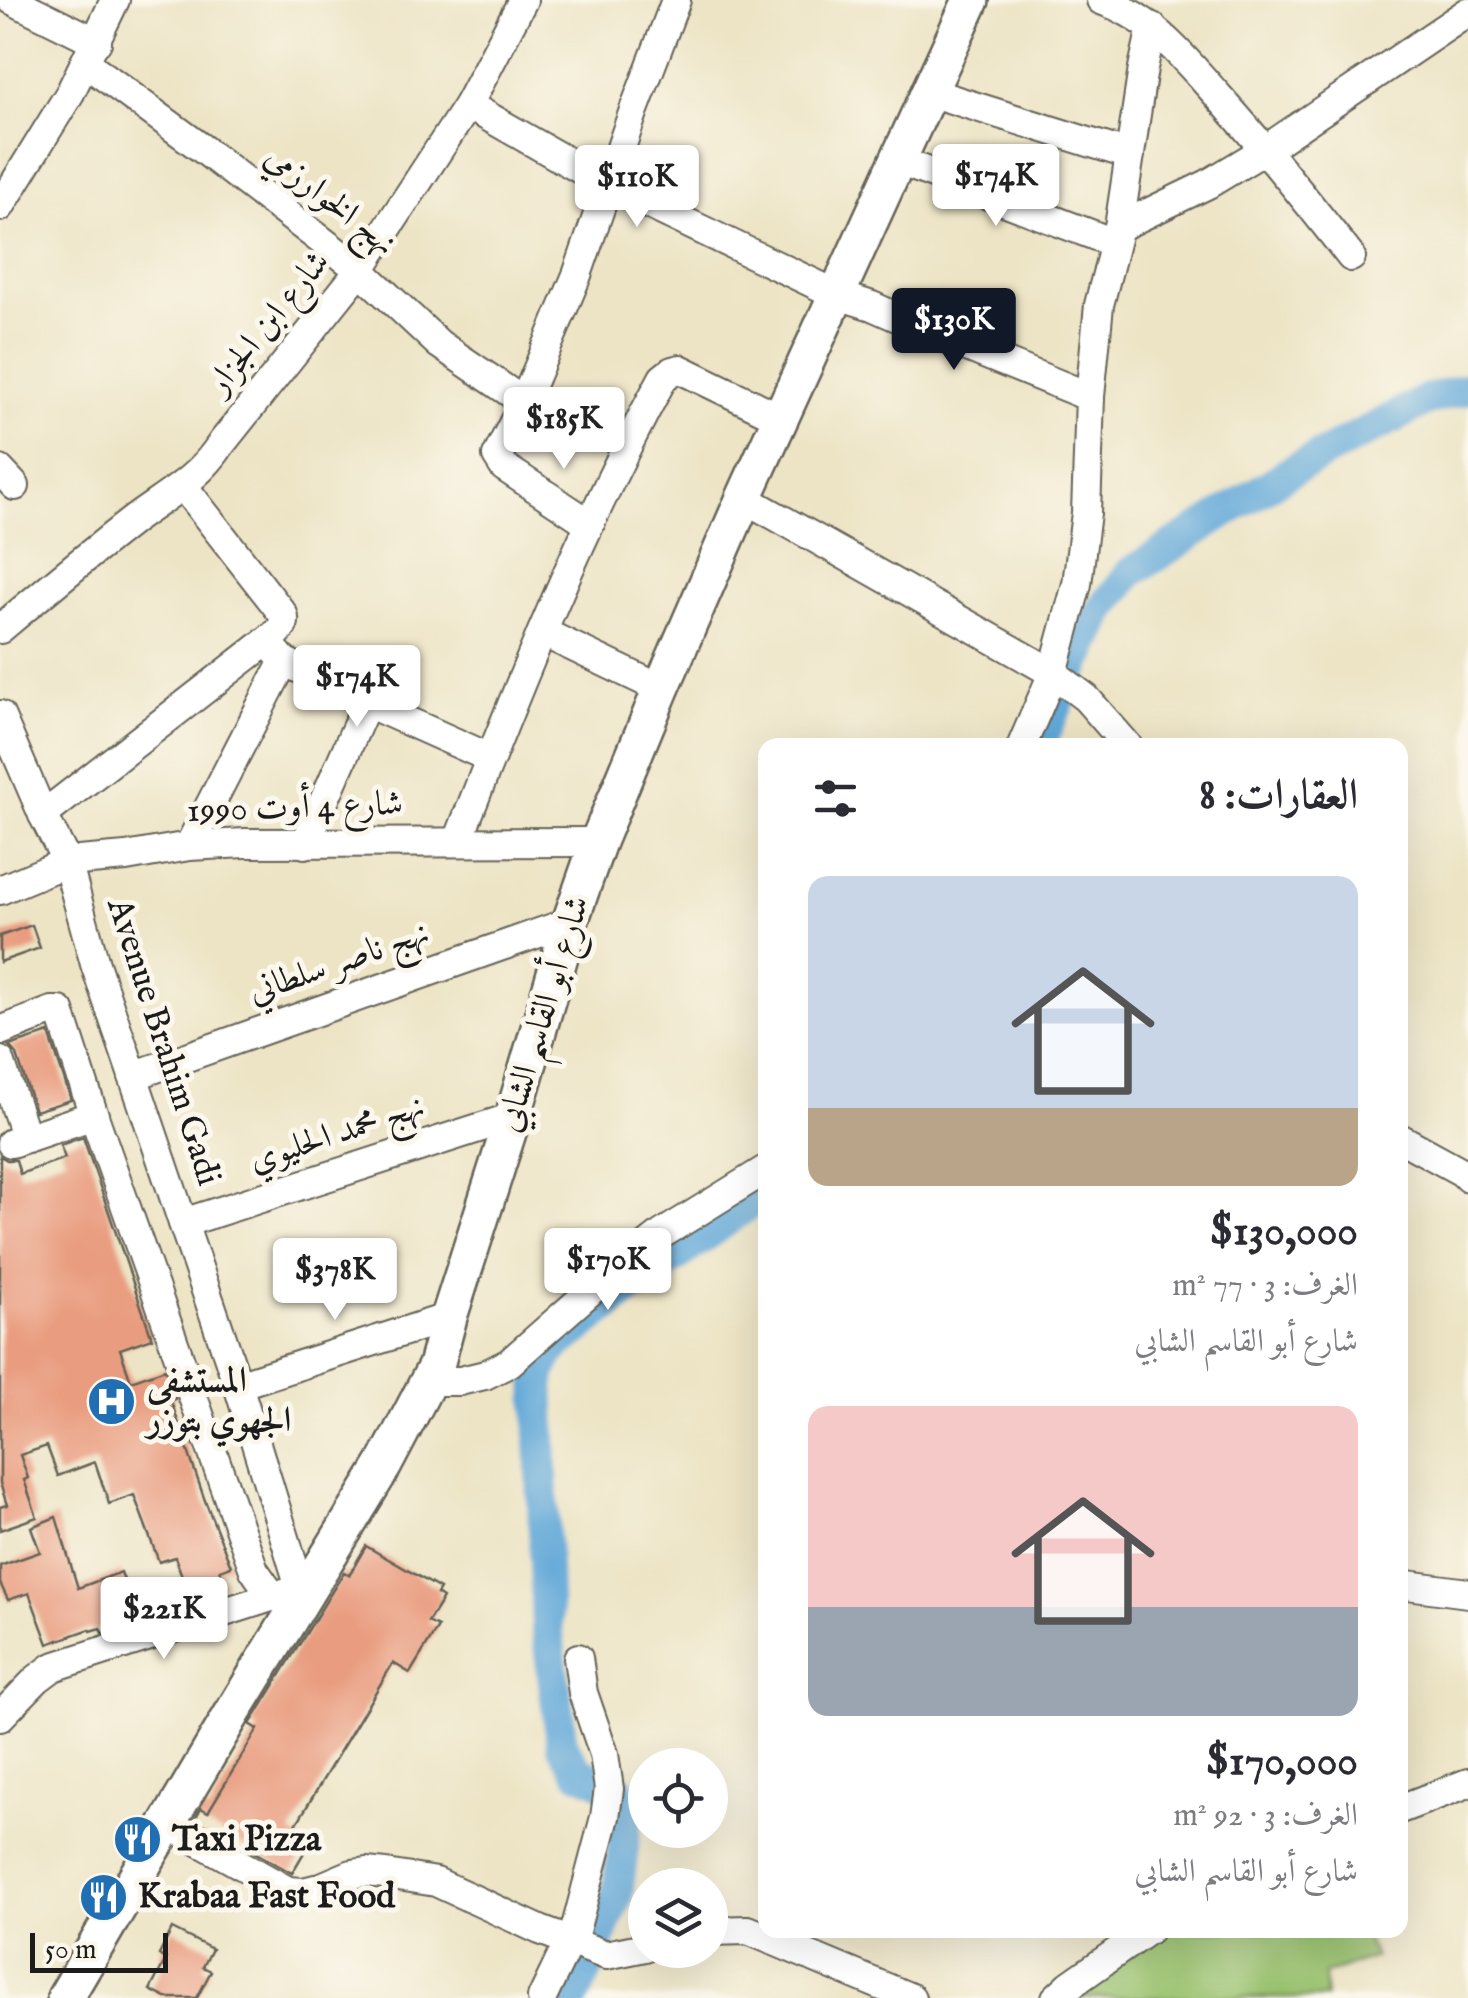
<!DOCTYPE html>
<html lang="ar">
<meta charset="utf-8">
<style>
body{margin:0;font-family:"IM FELL English",Amiri,serif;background:#f7f7f7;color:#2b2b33;direction:rtl;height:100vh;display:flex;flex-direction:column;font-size:38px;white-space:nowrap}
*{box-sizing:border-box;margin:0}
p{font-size:32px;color:#7c7c81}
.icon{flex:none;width:55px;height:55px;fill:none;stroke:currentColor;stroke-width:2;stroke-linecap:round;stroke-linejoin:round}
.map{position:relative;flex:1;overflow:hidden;direction:ltr}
.details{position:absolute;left:758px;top:738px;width:650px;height:1200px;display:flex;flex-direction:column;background:#fff;border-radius:20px;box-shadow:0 10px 40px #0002;direction:rtl}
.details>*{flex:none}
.controls{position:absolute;left:628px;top:1748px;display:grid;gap:20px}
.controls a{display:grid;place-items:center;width:100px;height:100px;border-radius:50%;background:#fff;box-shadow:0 10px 40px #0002;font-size:50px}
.scale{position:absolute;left:30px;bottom:25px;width:138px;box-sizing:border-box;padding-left:10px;border:5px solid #1c1c1c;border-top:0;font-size:28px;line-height:35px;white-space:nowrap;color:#1c1c1c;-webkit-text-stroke:8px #fbf7ec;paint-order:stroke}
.price{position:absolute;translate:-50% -85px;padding:0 22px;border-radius:10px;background:#fff;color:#222;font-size:32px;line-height:65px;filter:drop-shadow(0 2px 5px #0008)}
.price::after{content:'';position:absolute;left:50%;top:60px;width:30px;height:22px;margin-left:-15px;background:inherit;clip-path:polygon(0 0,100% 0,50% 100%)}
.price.on{background:#111827;color:#fff}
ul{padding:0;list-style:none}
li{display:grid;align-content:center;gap:20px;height:530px;padding:0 50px}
li span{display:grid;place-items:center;height:310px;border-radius:20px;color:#555}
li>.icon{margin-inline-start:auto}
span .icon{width:180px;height:180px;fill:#fffc;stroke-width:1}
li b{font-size:42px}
h2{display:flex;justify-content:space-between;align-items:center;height:120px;padding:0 50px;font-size:42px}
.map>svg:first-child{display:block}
</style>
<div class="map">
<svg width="1468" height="1998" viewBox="0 0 1468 1998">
<rect width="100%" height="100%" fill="#fbf7ec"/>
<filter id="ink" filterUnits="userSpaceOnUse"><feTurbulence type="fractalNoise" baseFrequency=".01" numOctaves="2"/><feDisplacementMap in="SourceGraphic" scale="20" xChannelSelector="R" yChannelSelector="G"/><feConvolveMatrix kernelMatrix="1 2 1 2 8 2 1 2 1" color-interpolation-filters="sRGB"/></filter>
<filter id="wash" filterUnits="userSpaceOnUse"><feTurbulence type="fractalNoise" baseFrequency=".0048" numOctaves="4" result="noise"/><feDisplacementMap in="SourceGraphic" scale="40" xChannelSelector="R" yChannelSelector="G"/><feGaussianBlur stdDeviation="2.25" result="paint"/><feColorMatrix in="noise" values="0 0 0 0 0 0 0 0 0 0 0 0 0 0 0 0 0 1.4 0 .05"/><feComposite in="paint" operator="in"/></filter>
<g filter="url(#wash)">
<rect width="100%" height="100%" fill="#ede4c5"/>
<path fill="#98c16d" stroke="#5a6e44" stroke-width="2.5" d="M1170 1930H1360L1376 1957 1324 1974 1326 1998H1075L1080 1987Z"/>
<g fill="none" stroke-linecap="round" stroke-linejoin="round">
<g stroke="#62a8d8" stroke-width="32">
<path d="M1039 745 1102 609 1131 572 1291 471 1427 400 1468 388"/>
<path d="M573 1998 589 1967 617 1895 628 1810 619 1789 578 1771 562 1745 547 1628 539 1375 552 1350 617 1299 765 1193"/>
</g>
</g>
<g id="blocks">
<g fill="#e99c7f">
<path d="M32 925 40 948 0 962V936Z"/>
<path d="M49 1033 71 1100 35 1111 17 1055 9 1046Z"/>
<path d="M83 1137 152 1338 120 1349 131 1381 165 1369 175 1399 171 1401 204 1498 231 1566 220 1570 225 1585 199 1595 194 1580 185 1584 175 1557 159 1562 134 1495 109 1504 95 1462 58 1476 47 1446 20 1455 28 1478 24 1480 37 1517 0 1530V1507L7 1505 0 1483V1156L7 1160H16L20 1174 65 1158 60 1145Z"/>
<path d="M56 1517 78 1588 121 1572 139 1621 103 1633 101 1628 91 1631 90 1629 48 1644 29 1593 8 1600 0 1583V1566L40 1552 31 1527Z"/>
<path d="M366 1546 440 1589 437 1594 443 1598 428 1622 438 1627 410 1673 393 1663 291 1833 309 1844 292 1873 195 1819 201 1808 208 1812 258 1729 250 1724 257 1713 344 1572 349 1575Z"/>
<path d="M172 1929 212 1949 203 1967 211 1971 197 1998H166L150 1990 166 1959 159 1955Z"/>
</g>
</g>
</g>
<g filter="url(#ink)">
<use href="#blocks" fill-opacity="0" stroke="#656257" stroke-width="2.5"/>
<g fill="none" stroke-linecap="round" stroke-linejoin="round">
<defs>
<g id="minor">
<path d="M12 0 97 42"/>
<path d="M1101 0C1152 17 1184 58 1219 97 1265 148 1308 202 1351 257"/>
<path d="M86 63 208 153 360 270 439 344 524 402"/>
<path d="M929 92 1130 155"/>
<path d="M468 105 608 185 838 295 872 306 935 334 1090 397"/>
<path d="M899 161 1114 243"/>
<path d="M0 207 70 93 115 0"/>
<path d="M1119 227 1208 184 1266 149 1468 12"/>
<path d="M0 470 15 486"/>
<path d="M744 498 1053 673 1086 698 1127 745"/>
<path d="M590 524 504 467 497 456 524 402 577 275 634 110 676 0"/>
<path d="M0 629C44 592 88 555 133 520 165 496 199 479 221 444L360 270 468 105 523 0"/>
<path d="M542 632 661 689"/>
<path d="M267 641 284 661 367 703 490 758"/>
<path d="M0 715 43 815 67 862 95 964 238 1385 300 1587"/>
<path d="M1022 745 1053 673 1077 584 1086 513 1090 397 1099 305 1119 227 1143 68 1152 27"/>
<path d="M43 815 267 641C275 634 288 627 283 614L183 486"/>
<path d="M458 841C519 684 582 526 663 378L672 371 680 369 781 418"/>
<path d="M305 844 367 703"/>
<path d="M189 846 284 661"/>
<path d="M0 890 67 862 126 857 189 846 245 843 598 842"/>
<path d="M0 1031 52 1011H60L95 1119 254 1570 273 1597"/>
<path d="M0 1061 26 1138"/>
<path d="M133 1076 570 922"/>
<path d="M1400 1138 1462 1172 1468 1178"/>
<path d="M11 1143 94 1115"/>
<path d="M183 1223 513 1117"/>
<path d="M429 1381H460L485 1375 509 1363 602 1281 662 1234 765 1170"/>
<path d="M238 1385 449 1317"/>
<path d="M1400 1584 1468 1593"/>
<path d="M0 1717 37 1679 53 1667 287 1592"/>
<path d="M1400 1809 1468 1783"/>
<path d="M168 1824 288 1891 303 1892 319 1888 352 1874 366 1872 386 1874 436 1882 540 1930 606 1955 645 1947"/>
<path d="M710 1931 748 1930 911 1998"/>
<path d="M542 1998 576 1927 605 1817 609 1789 604 1754 583 1693 578 1658"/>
<path d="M1056 1998 1070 1985 1148 1930"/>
</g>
<path id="major" d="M65 1998 239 1702 384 1465 436 1366 449 1317 513 1117 570 922 598 842 661 689 744 498 971 0"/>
</defs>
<use href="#minor" stroke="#656257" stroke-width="32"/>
<use href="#major" stroke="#656257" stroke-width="40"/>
<use href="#minor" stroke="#fff" stroke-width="28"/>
<use href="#major" stroke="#fff" stroke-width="35"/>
</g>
</g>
<defs>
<symbol id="hospital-disc" viewBox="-11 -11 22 22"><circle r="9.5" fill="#1f6fb2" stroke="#fbf7ec"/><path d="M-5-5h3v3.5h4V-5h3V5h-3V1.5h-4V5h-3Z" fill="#fff"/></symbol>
<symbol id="restaurant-disc" viewBox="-11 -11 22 22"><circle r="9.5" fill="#1f6fb2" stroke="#fbf7ec"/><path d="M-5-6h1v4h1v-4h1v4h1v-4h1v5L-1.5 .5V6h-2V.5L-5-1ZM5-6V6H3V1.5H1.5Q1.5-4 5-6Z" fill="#fff"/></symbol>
</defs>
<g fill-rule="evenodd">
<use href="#hospital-disc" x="84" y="1374" width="55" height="55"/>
<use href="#restaurant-disc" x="110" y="1812" width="55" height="55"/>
<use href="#restaurant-disc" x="76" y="1870" width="55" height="55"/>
</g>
<g text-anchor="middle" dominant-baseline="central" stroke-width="10" stroke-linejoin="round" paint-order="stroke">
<g font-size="35" fill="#1c1c1c" stroke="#fbf7ec">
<text transform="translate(330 201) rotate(38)">نهج الخوارزمي</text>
<text transform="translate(269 323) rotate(-51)">شارع ابن الجزار</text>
<text transform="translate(295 808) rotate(-2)">شارع 4 أوت 1990</text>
<text transform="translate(339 963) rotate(-19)">نهج ناصر سلطاني</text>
<text transform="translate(544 1014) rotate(-73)">شارع أبو القاسم الشابي</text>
<text transform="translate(163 1042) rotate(72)">Avenue Brahim Gadi</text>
<text transform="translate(337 1134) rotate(-18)">نهج محمد الحليوي</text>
</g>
<g font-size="35" font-weight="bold" fill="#1c1c1c" stroke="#fbf7ec" text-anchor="start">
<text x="147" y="1381">المستشفى<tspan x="147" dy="40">الجهوي بتوزر</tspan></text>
<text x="172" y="1840">Taxi Pizza</text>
<text x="138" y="1897">Krabaa Fast Food</text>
</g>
</g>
</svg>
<div class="controls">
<a><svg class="icon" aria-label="locate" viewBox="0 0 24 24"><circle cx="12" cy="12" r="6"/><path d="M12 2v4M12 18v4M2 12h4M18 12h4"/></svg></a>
<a><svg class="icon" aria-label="layers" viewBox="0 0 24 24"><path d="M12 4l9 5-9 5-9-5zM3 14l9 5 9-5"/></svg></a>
</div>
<div class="scale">50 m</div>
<b class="price" style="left:996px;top:229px">$174K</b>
<b class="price" style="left:637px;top:230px">$110K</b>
<b class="price on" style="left:954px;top:373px">$130K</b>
<b class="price" style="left:564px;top:472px">$185K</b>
<b class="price" style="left:357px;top:730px">$174K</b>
<b class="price" style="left:608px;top:1313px">$170K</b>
<b class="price" style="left:335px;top:1323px">$378K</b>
<b class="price" style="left:164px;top:1662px">$221K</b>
<section class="details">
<h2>العقارات: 8<svg class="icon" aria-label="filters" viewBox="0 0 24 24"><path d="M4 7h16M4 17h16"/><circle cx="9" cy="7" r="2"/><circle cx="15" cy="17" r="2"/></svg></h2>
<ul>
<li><span style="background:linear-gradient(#c9d6e8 75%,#b9a48a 0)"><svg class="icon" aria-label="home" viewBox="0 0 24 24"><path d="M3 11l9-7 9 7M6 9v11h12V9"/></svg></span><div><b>$130,000</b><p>الغرف: 3 · 77 m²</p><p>شارع أبو القاسم الشابي</p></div></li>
<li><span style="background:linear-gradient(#f6c9c9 65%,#9aa5b1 0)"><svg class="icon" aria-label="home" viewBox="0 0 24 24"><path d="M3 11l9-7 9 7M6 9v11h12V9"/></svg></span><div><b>$170,000</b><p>الغرف: 3 · 92 m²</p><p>شارع أبو القاسم الشابي</p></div></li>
</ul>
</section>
</div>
